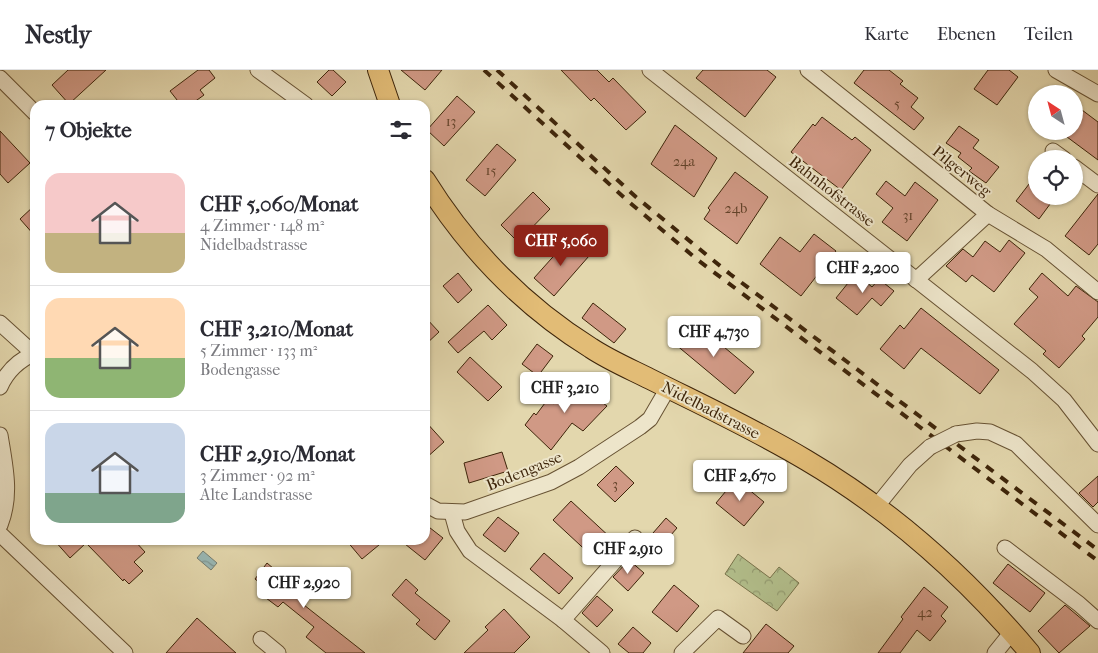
<!DOCTYPE html>
<html lang="de">
<meta charset="utf-8">
<style>
body{margin:0;font-family:"IM FELL French Canon",serif;background:#f2f2f3;color:#2b2b33;height:100vh;display:flex;flex-direction:column;font-size:19px;white-space:nowrap}
*{box-sizing:border-box;margin:0}
p{font-size:16px;color:#7c7c81}
.icon{flex:none;width:28px;height:28px;fill:none;stroke:currentColor;stroke-width:2;stroke-linecap:round;stroke-linejoin:round}
.map{position:relative;flex:1;overflow:hidden}
.panel{position:absolute;left:30px;top:30px;width:400px;height:445px;display:flex;flex-direction:column;background:#fff;border-radius:15px;box-shadow:0 1px 4px #0004}
.panel>*{flex:none}
.needle{width:32px;rotate:324deg}
.controls{position:absolute;left:1028px;top:15px;display:grid;gap:10px}
.controls a{display:grid;place-items:center;width:55px;height:55px;border-radius:50%;background:#fff;box-shadow:0 1px 4px #0004;font-size:25px}
.price{position:absolute;translate:-50% -42px;padding:0 11px;border-radius:5px;background:#fff;color:#222;font-size:16px;line-height:32px;filter:drop-shadow(0 1px 2px #0008)}
.price::after{content:'';position:absolute;left:50%;top:30px;width:15px;height:11px;margin-left:-8px;background:inherit;clip-path:polygon(0 0,100% 0,50% 100%)}
.price.selected{background:#8f2418;color:#fff}
ul{padding:0;list-style:none}
li{display:flex;align-items:center;gap:15px;height:125px;padding:0 15px}
li+li{border-top:1px solid #e1e1e2}
li span{display:grid;place-items:center;flex:none;width:140px;height:100px;border-radius:15px;color:#555}
li>.icon{margin-inline-start:auto}
span .icon{width:60px;height:60px;fill:#fffc;stroke-width:1}
li b{font-size:21px}
h2{display:flex;justify-content:space-between;align-items:center;height:60px;padding:0 15px;font-size:21px}
header{display:flex;align-items:center;gap:30px;box-sizing:border-box;height:70px;padding:0 25px;background:#fff;border-bottom:1px solid #e1e1e2}
header strong{font-size:24px}
nav{display:flex;gap:28px;margin-inline-start:auto;font-size:18px}
.map>svg:first-child{display:block}
</style>
<header>
<strong>Nestly</strong>
<nav><a>Karte</a><a>Ebenen</a><a>Teilen</a></nav>
</header>
<div class="map">
<svg width="1098" height="583" viewBox="0 0 1098 583">
<defs>
<pattern id="forest-crowns" width="20" height="18" patternUnits="userSpaceOnUse" patternTransform="scale(1.25)"><rect width="20" height="18" fill="#b2be8b"/><path d="M2 6a3 3 0 1 1 6 0M12 15a3 3 0 1 1 6 0" fill="none" stroke="#929a70"/></pattern>
<pattern id="water-waves" width="16" height="10" patternUnits="userSpaceOnUse" patternTransform="scale(1.25)"><rect width="16" height="10" fill="#99b7b4"/><path d="M0 5q4-4 8 0t8 0" fill="none" stroke="#7e9591"/></pattern>
</defs>
<rect width="100%" height="100%" fill="#e3d7ad"/>
<filter id="stains"><feTurbulence type="fractalNoise" baseFrequency=".004" numOctaves="4"/><feColorMatrix values="0 0 0 0 .2 0 0 0 0 .09 0 0 0 0 .02 0 0 0 .5 -.17"/></filter>
<radialGradient id="worn" r=".72"><stop offset=".6" stop-color="#630" stop-opacity="0"/><stop offset="1" stop-color="#630" stop-opacity=".3"/></radialGradient>
<path fill="url(#forest-crowns)" stroke="#78724a" d="M738 484 770 508 779 497 799 513 777 541 725 504Z"/>
<path fill="url(#water-waves)" stroke="#757d70" d="M203 481 217 493 211 500 197 488Z"/>
<g fill="#d09985" stroke="#3e250a">
<path d="M68 0H106L69 34 52 15Z"/>
<path d="M198 0H209L215 8 200 20 204 25 190 35H181L170 21Z"/>
<path d="M329 0H333L346 12 332 26 317 12Z"/>
<path d="M401 0H442L425 20Z"/>
<path d="M561 0H597L609 12 613 8 646 42 626 60 594 28 591 31Z"/>
<path d="M703 0H767L776 7 745 47 696 8Z"/>
<path d="M864 0H889L903 11 900 14 918 28 911 37 924 48 914 60 854 13Z"/>
<path d="M988 0H1009L1018 7 997 35 974 19Z"/>
<path d="M457 26 475 42 444 76 427 60Z"/>
<path d="M1082 40 1098 52V90L1059 61H1074V51Z"/>
<path d="M822 47 852 70 855 67 871 80 841 120 791 82 813 54 815 56Z"/>
<path d="M675 55 717 88 694 127 651 94Z"/>
<path d="M959 56 979 70 973 78 999 97 986 113 969 101 972 98 958 87 961 83 946 73Z"/>
<path d="M0 61 30 93 8 113 0 104Z"/>
<path d="M497 74 516 90 485 126 466 110Z"/>
<path d="M735 102 768 127 737 174 704 149 710 140 708 138Z"/>
<path d="M1036 105V126H1056L1039 149 1016 131Z"/>
<path d="M886 111 905 126 915 112 938 130 907 171 882 152 893 138 876 124Z"/>
<path d="M533 122 550 139 518 172 501 155Z"/>
<path d="M1098 124V174L1089 185 1065 166Z"/>
<path d="M35 135V166L20 149Z"/>
<path d="M814 164 836 181 801 226 760 194 780 167 800 182Z"/>
<path d="M569 169 589 186 554 226 534 208Z"/>
<path d="M1009 170 1025 183 994 222 972 205 966 212 946 196 963 179 973 187 985 171 1000 182Z"/>
<path d="M458 203 472 220 458 233 443 216Z"/>
<path d="M856 203 872 217 879 209 894 221 881 236 872 228 857 245 836 228Z"/>
<path d="M1042 203 1068 226 1076 216 1098 232V247L1082 266 1085 269 1059 298 1043 284 1046 281 1014 254 1038 227 1029 219Z"/>
<path d="M593 233 626 259 614 273 582 248Z"/>
<path d="M488 235 507 255 492 270 484 261 458 283 448 272Z"/>
<path d="M921 238 999 300 980 324 921 278 904 299 880 279 900 255 904 259Z"/>
<path d="M425 247 439 262 425 275Z"/>
<path d="M694 252 754 302 735 324 675 274Z"/>
<path d="M537 274 553 286 538 306 522 294Z"/>
<path d="M470 287 502 317 488 331 457 302Z"/>
<path d="M572 310 607 336 583 361 572 353 551 380 525 355 534 343 536 345 548 329 554 334Z"/>
<path d="M425 351 444 372 425 389Z"/>
<path d="M502 382 508 401 469 413 464 393Z"/>
<path d="M616 396 634 413 615 432 597 415Z"/>
<path d="M1098 406V432L1093 437 1079 423Z"/>
<path d="M736 409 764 432 744 456 716 433Z"/>
<path d="M571 431 612 469 594 488 553 450Z"/>
<path d="M498 447 519 463 505 482 483 465Z"/>
<path d="M666 448 677 458 664 473 653 463Z"/>
<path d="M425 454 443 468 425 490 400 470H425Z"/>
<path d="M54 470H134L145 482 134 492 143 501 129 514 124 509 123 511 86 473 70 488Z"/>
<path d="M346 470H385L362 489Z"/>
<path d="M544 483 573 508 559 524 530 499Z"/>
<path d="M629 490 644 503 628 521 613 507Z"/>
<path d="M267 493 281 505 285 500 296 509 299 507 315 520 304 535 365 583H326L306 567 314 557 283 532 278 537 266 528 271 522 255 509Z"/>
<path d="M1008 494 1045 523 1030 542 993 513Z"/>
<path d="M406 509 418 520 415 523 450 551 435 570 416 554 420 550 392 525Z"/>
<path d="M674 515 699 536 677 562 652 542Z"/>
<path d="M924 517 948 537 941 546 946 551 930 571 917 560 900 583H878L903 549 901 547Z"/>
<path d="M597 526 613 540 597 557 582 543Z"/>
<path d="M1065 535 1090 556 1059 583 1038 561Z"/>
<path d="M504 539 530 567 514 583H464L488 560 485 557Z"/>
<path d="M197 548 236 583H166Z"/>
<path d="M766 554 794 576 788 583H743Z"/>
<path d="M633 557 651 573 643 583H629L618 574Z"/>
</g>
<g fill="none" stroke-linecap="round" stroke-linejoin="round">
<defs>
<g id="minor">
<path d="M258 0 306 35"/>
<path d="M650 0 1032 301 1064 330 1098 374"/>
<path d="M808 0 988 144 1046 179 1098 222"/>
<path d="M1056 0 1098 24"/>
<path d="M0 8 35 43"/>
<path d="M1053 81 1064 89"/>
<path d="M1074 97 1098 115"/>
<path d="M916 210 988 144"/>
<path d="M0 253 33 283"/>
<path d="M0 317C7 301 19 290 35 283"/>
<path d="M956 364 977 361 990 362 1016 374 1098 455"/>
<path d="M0 365C5 396 12 425 0 455"/>
<path d="M425 434 438 441 465 442 551 412 579 397 640 357 650 349 668 318"/>
<path d="M876 437 910 395 930 377"/>
<path d="M452 443 457 461 470 481 563 550 602 583"/>
<path d="M0 464 125 583"/>
<path d="M1005 478 1079 534 1098 551"/>
<path d="M563 550 635 468"/>
<path d="M261 569 278 583"/>
<path d="M682 583 718 548 743 566"/>
<path d="M995 583 1012 562"/>
</g>
<g id="major">
<path d="M378 0 390 35"/>
<path d="M425 110C468 179 522 235 591 278 609 290 630 299 650 309 702 335 756 360 806 390 891 440 967 508 1030 583"/>
</g>
</defs>
<use href="#minor" stroke="#675233" stroke-width="17"/>
<use href="#major" stroke="#3e250a" stroke-width="22"/>
<use href="#minor" stroke="#ede5ca" stroke-width="15"/>
<use href="#major" stroke="#e2bc76" stroke-width="20"/>
<g stroke="#3e250a" stroke-width="4" stroke-dasharray="9 9" stroke-linecap="butt">
<path d="M484 0 629 132 699 191 1098 491"/>
<path d="M497 0 636 127 730 204 1098 480"/>
</g>
<defs>
<path id="minor-bridge" d="M930 377 956 364"/>
</defs>
<use href="#minor-bridge" stroke="#675233" stroke-width="17" stroke-linecap="butt"/>
<use href="#minor-bridge" stroke="#ede5ca" stroke-width="15"/>
</g>
<g text-anchor="middle" dominant-baseline="central" stroke-width="4" stroke-linejoin="round" paint-order="stroke">
<g font-size="14" fill="#624229">
<text x="897" y="33">5</text>
<text x="451" y="51">13</text>
<text x="684" y="91">24a</text>
<text x="491" y="100">15</text>
<text x="736" y="138">24b</text>
<text x="908" y="145">31</text>
<text x="615" y="414">3</text>
<text x="925" y="542">42</text>
</g>
<g font-size="16" fill="#3e250a" stroke="#ede5ca">
<text transform="translate(962 101) rotate(39)">Pilgerweg</text>
<text transform="translate(832 121) rotate(38)">Bahnhofstrasse</text>
<text transform="translate(711 340) rotate(27)">Nidelbadstrasse</text>
<text transform="translate(524 401) rotate(-22)">Bodengasse</text>
</g>
</g>
<rect width="100%" height="100%" filter="url(#stains)"/>
<rect width="100%" height="100%" fill="url(#worn)"/>
</svg>
<div class="controls">
<a><svg class="needle" viewBox="-14 -14 28 28"><path d="M0-13l5 13h-10z" fill="#e53935"/><path d="M0 13l5-13h-10z" fill="#7c7c81"/></svg></a>
<a><svg class="icon" aria-label="locate" viewBox="0 0 24 24"><circle cx="12" cy="12" r="6"/><path d="M12 2v4M12 18v4M2 12h4M18 12h4"/></svg></a>
</div>
<b class="price selected" style="left:561px;top:197px">CHF 5,060</b>
<b class="price" style="left:863px;top:224px">CHF 2,200</b>
<b class="price" style="left:714px;top:288px">CHF 4,730</b>
<b class="price" style="left:565px;top:344px">CHF 3,210</b>
<b class="price" style="left:740px;top:432px">CHF 2,670</b>
<b class="price" style="left:628px;top:505px">CHF 2,910</b>
<b class="price" style="left:304px;top:539px">CHF 2,920</b>
<section class="panel">
<h2>7 Objekte<svg class="icon" aria-label="filters" viewBox="0 0 24 24"><path d="M4 7h16M4 17h16"/><circle cx="9" cy="7" r="2"/><circle cx="15" cy="17" r="2"/></svg></h2>
<ul>
<li><span style="background:linear-gradient(#f6c9c9 60%,#c2b280 0)"><svg class="icon" aria-label="home" viewBox="0 0 24 24"><path d="M3 11l9-7 9 7M6 9v11h12V9"/></svg></span><div><b>CHF 5,060/Monat</b><p>4 Zimmer · 148 m²</p><p>Nidelbadstrasse</p></div></li>
<li><span style="background:linear-gradient(#ffd9b3 60%,#8fb573 0)"><svg class="icon" aria-label="home" viewBox="0 0 24 24"><path d="M3 11l9-7 9 7M6 9v11h12V9"/></svg></span><div><b>CHF 3,210/Monat</b><p>5 Zimmer · 133 m²</p><p>Bodengasse</p></div></li>
<li><span style="background:linear-gradient(#c9d6e8 70%,#7fa58c 0)"><svg class="icon" aria-label="home" viewBox="0 0 24 24"><path d="M3 11l9-7 9 7M6 9v11h12V9"/></svg></span><div><b>CHF 2,910/Monat</b><p>3 Zimmer · 92 m²</p><p>Alte Landstrasse</p></div></li>
</ul>
</section>
</div>
